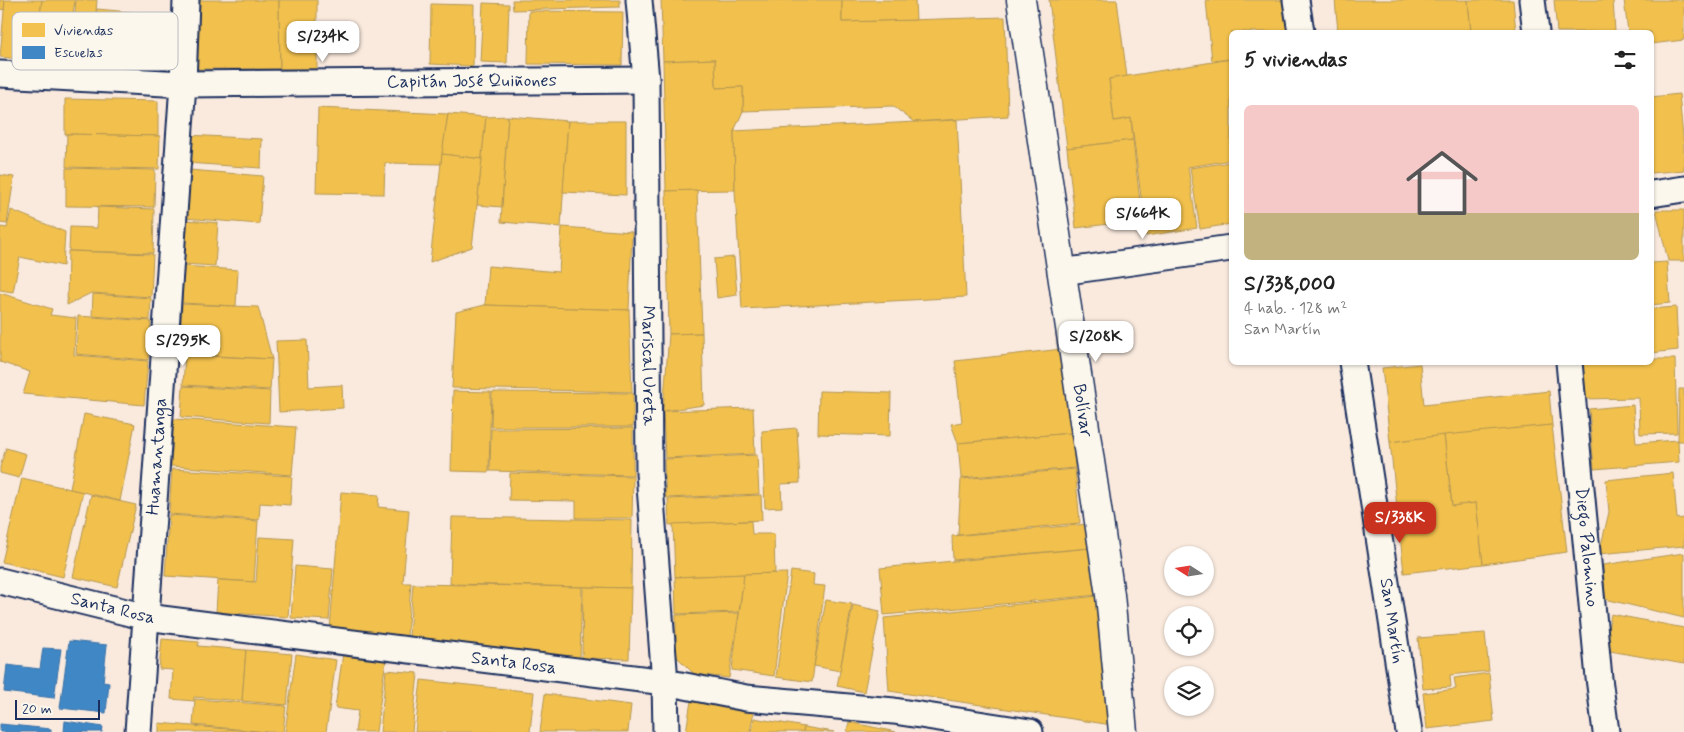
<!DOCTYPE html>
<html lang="es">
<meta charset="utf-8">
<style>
body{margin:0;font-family:Mynerve,sans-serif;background:#f2f2f2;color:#222;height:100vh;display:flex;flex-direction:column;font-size:19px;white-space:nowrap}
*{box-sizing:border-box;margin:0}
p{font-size:16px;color:#767676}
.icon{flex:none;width:28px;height:28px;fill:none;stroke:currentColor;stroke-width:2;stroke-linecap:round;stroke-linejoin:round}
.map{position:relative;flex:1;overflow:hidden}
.side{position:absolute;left:1229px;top:30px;width:425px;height:335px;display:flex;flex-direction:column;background:#fff;border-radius:8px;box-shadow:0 1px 4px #0004}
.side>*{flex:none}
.needle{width:32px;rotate:282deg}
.fabs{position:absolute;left:1164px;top:546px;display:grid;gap:10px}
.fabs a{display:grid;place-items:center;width:50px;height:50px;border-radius:50%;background:#fff;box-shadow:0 1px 4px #0004;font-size:25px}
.scale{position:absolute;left:15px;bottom:12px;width:85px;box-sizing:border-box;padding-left:5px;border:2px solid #1b2f5e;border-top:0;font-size:14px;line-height:18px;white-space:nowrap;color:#1b2f5e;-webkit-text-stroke:4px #fbf7ec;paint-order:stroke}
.price{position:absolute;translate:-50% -42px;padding:0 11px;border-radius:10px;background:#fff;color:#222;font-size:16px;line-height:32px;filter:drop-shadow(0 1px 2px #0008)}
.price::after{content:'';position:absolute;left:50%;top:30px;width:15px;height:11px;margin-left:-8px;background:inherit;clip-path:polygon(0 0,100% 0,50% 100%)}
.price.on{background:#c8321e;color:#fff}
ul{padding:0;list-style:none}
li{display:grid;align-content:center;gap:10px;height:265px;padding:0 15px}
li span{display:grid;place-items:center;height:155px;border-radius:8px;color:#555}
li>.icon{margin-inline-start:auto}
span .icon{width:90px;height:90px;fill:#fffc;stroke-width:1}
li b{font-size:21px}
h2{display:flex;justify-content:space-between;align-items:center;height:60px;padding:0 15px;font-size:21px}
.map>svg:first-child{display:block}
</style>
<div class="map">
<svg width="1684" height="732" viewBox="0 0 1684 732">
<rect width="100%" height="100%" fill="#faeade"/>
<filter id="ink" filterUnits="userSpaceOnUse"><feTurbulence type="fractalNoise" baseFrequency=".02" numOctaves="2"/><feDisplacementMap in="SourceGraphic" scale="10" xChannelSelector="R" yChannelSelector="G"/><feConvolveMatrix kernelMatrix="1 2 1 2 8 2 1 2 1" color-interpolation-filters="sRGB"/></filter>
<g filter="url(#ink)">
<g fill="#f2c14e" stroke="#b29553">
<path d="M0 0H5L4 10 0 9Z"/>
<path d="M5 0H42L35 61 0 57Z"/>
<path d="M42 0H75L70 35 38 32Z"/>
<path d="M76 0H97L92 60 71 58Z"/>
<path d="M200 0H279L280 69H197Z"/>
<path d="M279 0H317V69H280Z"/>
<path d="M512 0H620V7L513 10Z"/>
<path d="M661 0H842V22L1005 17 1008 116 914 122 893 106 743 111V87L716 88 715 59 663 61Z"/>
<path d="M842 0H915L916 20 842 22Z"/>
<path d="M1049 0H1117L1127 77 1109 79 1114 121 1131 118 1133 140 1067 148Z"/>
<path d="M1206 0H1283L1287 32H1231V59L1212 61Z"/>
<path d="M1335 0H1468L1471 32H1338Z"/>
<path d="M1468 0H1513L1516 32H1471Z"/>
<path d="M1554 0H1613L1615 32H1557Z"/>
<path d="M1624 0H1684V40L1651 44V32H1628Z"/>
<path d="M483 3 509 4 507 63 480 62Z"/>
<path d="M431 4 474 5 473 66 430 64Z"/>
<path d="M97 9 163 15 160 44 94 38Z"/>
<path d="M529 11 623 12 622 65 528 64Z"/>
<path d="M715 59 716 88 743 87V111L734 131 735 190 666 191 663 61Z"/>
<path d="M1231 59V160L1188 167 1197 228 1146 236 1131 118 1114 121 1109 79Z"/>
<path d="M1679 94 1684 148V170L1651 173V97Z"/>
<path d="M65 99 158 101V136L65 134Z"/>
<path d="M318 108 448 114 441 164 385 163 384 194 316 193Z"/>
<path d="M448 114 486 117 482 159 442 154Z"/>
<path d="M508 116 502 207 477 205 486 117Z"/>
<path d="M508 116 568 121 561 227 501 222Z"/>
<path d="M957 120 966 297 742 309 735 190 734 131Z"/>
<path d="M568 121H626V195L563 192Z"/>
<path d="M67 134 160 136 159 169 66 167Z"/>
<path d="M188 135 262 139 261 168 186 163Z"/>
<path d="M1133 140 1142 220 1076 228 1067 148Z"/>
<path d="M442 154 482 159 477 205 472 247 430 262Z"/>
<path d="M1231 162V224L1200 229 1190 168Z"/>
<path d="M66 168 155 170 154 207 66 206Z"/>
<path d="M189 170 263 176 259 224 185 218Z"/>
<path d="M0 175 14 177 7 224 0 223Z"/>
<path d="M697 190 702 333 669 334 666 191Z"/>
<path d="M98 207 154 209 153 253 69 251 70 227 97 228Z"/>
<path d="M11 210 65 232 63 266 20 257 13 292 0 290V227L7 228Z"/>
<path d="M1656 210H1684V261H1668Z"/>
<path d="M187 220 218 223 215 266 184 264Z"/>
<path d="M562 227 632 232 629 310 485 305 488 266 559 272Z"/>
<path d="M68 251 153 254 151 297 91 293 67 305Z"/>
<path d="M734 257 737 295 717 298 714 259Z"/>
<path d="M1667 262 1670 303 1651 305V263Z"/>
<path d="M183 266 238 270 236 306 182 303Z"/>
<path d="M0 293 52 309 50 315 76 318 74 355 148 361 144 405 23 394 30 372 0 362Z"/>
<path d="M93 294 151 298 150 320 92 316Z"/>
<path d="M182 304 258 307 272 359 180 354Z"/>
<path d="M485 305 629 310 632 392 452 388 456 312Z"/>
<path d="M1676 307 1678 350 1651 353V309Z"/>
<path d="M78 316 151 321 148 360 76 354Z"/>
<path d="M702 333 704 405 663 411 669 334Z"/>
<path d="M307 340 309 387 342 385 343 408 279 412 276 341Z"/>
<path d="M1062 349 1072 433 958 443 951 424 962 422 955 361Z"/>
<path d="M185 355 272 359 270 390 183 385Z"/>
<path d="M1651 359H1675L1677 433 1640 434 1639 398 1583 399 1582 362H1651Z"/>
<path d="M1420 364 1424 405 1549 391 1552 425 1390 442 1382 368Z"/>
<path d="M183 386 270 391 269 423 181 417Z"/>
<path d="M1679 389H1684V441H1678Z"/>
<path d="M453 391 491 392 489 472 451 471Z"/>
<path d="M819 391 891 393 890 436 818 434Z"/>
<path d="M492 392 633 393V427H491Z"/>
<path d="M1633 405 1636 443 1678 440 1679 462 1594 469 1589 409Z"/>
<path d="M753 408 755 454 665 458 663 411Z"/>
<path d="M84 414 135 424 120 501 70 489Z"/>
<path d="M174 419 296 427 292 475 171 466Z"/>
<path d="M1552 425 1567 552 1483 564 1476 503 1452 506 1444 435Z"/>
<path d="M633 428V475L490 471 491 429Z"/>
<path d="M797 428 800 483 781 484 782 507 765 508 762 431Z"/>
<path d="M1072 433 1075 468 961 478 958 443Z"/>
<path d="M1444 435 1452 506 1476 503 1483 564 1404 573 1390 442Z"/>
<path d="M6 448 26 454 19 478 0 473V467Z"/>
<path d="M757 455 759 494 666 498 664 459Z"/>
<path d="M172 469 292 476 290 505 260 503 259 520 169 514Z"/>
<path d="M1075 469 1080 523 958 535 961 479Z"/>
<path d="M510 473 633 476 632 518H576V501L509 500Z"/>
<path d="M1673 473 1677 519 1684 518V546L1599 554 1609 512 1606 480Z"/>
<path d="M22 478 83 492 63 577 2 562Z"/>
<path d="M341 492 379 495 378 507 409 510 403 583H411L407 636 330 629Z"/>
<path d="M91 495 136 505 117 587 73 577Z"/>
<path d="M761 495 762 520 669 525 668 499Z"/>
<path d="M169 515 258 521 254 582 165 576Z"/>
<path d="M452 517 632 520 631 588 450 584Z"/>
<path d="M751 521 752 534H774L775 573 675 577 673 524Z"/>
<path d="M1089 524 1091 548 953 560 952 536Z"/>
<path d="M259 537 294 539 288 617 216 612 218 580 256 582Z"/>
<path d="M1091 548 1098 595 884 615 880 568Z"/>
<path d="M1684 553V618L1605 599 1603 565Z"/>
<path d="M295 566 333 569 329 620 291 618Z"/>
<path d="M791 571 814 574 813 585 825 586 812 682 776 677Z"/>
<path d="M787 573 774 676 732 670 744 574Z"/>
<path d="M744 574 739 612 676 614 675 577Z"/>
<path d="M413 584 582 587 580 658 409 636Z"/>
<path d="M583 587 631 588 629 659 582 658Z"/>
<path d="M1098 596 1112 725 889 691 884 618Z"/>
<path d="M826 600 852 604 840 671 814 666Z"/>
<path d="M853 605 880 611 864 692 837 686Z"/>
<path d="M739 613 729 678 694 674 676 656V615Z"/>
<path d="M1611 614 1684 628V664L1604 650Z"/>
<path d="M1485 633 1489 671 1450 675 1451 687 1423 689 1418 638Z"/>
<path d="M162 639 199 642 198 646 246 650 242 701 194 697V701L171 699 173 670 159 669Z"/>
<path d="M246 650 292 654 287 705 242 701Z"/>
<path d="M343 653 386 659 376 732H355L358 711 335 708Z"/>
<path d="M296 654 336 660 326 732H285Z"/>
<path d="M386 670 418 673 412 732H380Z"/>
<path d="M1489 673 1494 721 1427 729 1423 693 1456 689 1454 678Z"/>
<path d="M421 680 534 692 530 732H415Z"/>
<path d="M545 694 631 705 628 732H540Z"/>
<path d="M195 699 286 706 283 732H267L193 725Z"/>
<path d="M691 701 754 711 750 732H686Z"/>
<path d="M754 718 804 727 803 732H752Z"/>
<path d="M849 722 896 732H847Z"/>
<path d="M159 723 192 726 261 732H159Z"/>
<path d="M804 727 834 732H803Z"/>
</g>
<g fill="#3f88c5" stroke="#346da6">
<path d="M69 641 107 645 103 682 109 683 106 713 60 708Z"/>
<path d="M43 648 61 649 54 698 4 692 7 665 40 669Z"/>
<path d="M65 721 103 727 102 732H64Z"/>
<path d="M0 724 51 729V732H0Z"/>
</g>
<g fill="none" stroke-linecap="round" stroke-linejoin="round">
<defs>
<g id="minor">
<path id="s1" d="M639 0 646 80 649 473 665 682 666 732"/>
<path d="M1296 0 1301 32"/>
<path d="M1532 0 1536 32"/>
<path id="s2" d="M0 74 183 84 646 80"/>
<path d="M1651 194 1684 189"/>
<path d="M1061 272 1231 248"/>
<path id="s3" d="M1352 362 1409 732"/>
<path id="s4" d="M1569 362 1599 678 1606 732"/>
<path id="s5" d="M0 581 146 617 665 682 746 698 894 711 1030 732"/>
<path id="s6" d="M138 732 183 84 186 0"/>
</g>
<g id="tertiary">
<path id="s7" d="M1021 0 1110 595 1123 732"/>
</g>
</defs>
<use href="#minor" stroke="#1b2f5e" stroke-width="29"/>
<use href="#tertiary" stroke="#1b2f5e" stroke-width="31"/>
<use href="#minor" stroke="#fbf7ec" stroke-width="25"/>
<use href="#tertiary" stroke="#fbf7ec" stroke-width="28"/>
</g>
</g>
<g text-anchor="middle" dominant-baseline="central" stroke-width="5" stroke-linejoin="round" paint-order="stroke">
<g font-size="18" fill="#1b2f5e" stroke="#fbf7ec">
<text stroke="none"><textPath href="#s2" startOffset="472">Capitán José Quiñones</textPath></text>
<text stroke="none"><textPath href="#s1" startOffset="366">Mariscal Ureta</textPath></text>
<text stroke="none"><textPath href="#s7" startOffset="415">Bolívar</textPath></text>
<text stroke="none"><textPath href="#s6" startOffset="276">Huamantanga</textPath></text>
<text stroke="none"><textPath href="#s4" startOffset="186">Diego Palomino</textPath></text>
<text stroke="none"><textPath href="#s5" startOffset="116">Santa Rosa</textPath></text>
<text stroke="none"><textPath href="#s3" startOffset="262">San Martín</textPath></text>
<text stroke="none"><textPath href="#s5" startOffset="521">Santa Rosa</textPath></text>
</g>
</g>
<rect x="12" y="12" width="166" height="58" rx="8" fill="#fbf7ec" stroke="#b8bbc1" stroke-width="1"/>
<rect x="22" y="23" width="23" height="14" fill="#f2c14e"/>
<rect x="22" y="46" width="23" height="13" fill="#3f88c5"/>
<g font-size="14" fill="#1b2f5e">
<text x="54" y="35">Viviendas</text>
<text x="54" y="57">Escuelas</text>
</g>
</svg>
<div class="fabs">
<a><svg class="needle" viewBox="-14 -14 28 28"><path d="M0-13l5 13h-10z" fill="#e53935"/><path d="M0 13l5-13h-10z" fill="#767676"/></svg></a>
<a><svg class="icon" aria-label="locate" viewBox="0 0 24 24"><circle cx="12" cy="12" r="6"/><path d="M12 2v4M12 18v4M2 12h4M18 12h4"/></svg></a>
<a><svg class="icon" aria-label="layers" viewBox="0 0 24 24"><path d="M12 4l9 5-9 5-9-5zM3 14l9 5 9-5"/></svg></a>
</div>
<div class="scale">20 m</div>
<b class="price" style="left:323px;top:63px">S/234K</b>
<b class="price" style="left:1143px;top:240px">S/664K</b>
<b class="price" style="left:1096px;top:363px">S/208K</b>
<b class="price" style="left:183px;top:367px">S/295K</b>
<b class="price on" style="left:1400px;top:544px">S/338K</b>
<section class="side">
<h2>5 viviendas<svg class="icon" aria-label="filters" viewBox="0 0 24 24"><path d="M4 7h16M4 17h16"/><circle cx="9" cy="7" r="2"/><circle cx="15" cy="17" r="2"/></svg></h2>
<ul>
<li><span style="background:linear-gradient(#f6c9c9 70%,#c2b280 0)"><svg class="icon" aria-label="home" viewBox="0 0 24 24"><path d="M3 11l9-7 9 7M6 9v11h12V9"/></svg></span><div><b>S/338,000</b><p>4 hab. · 128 m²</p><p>San Martín</p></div></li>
</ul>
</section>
</div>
